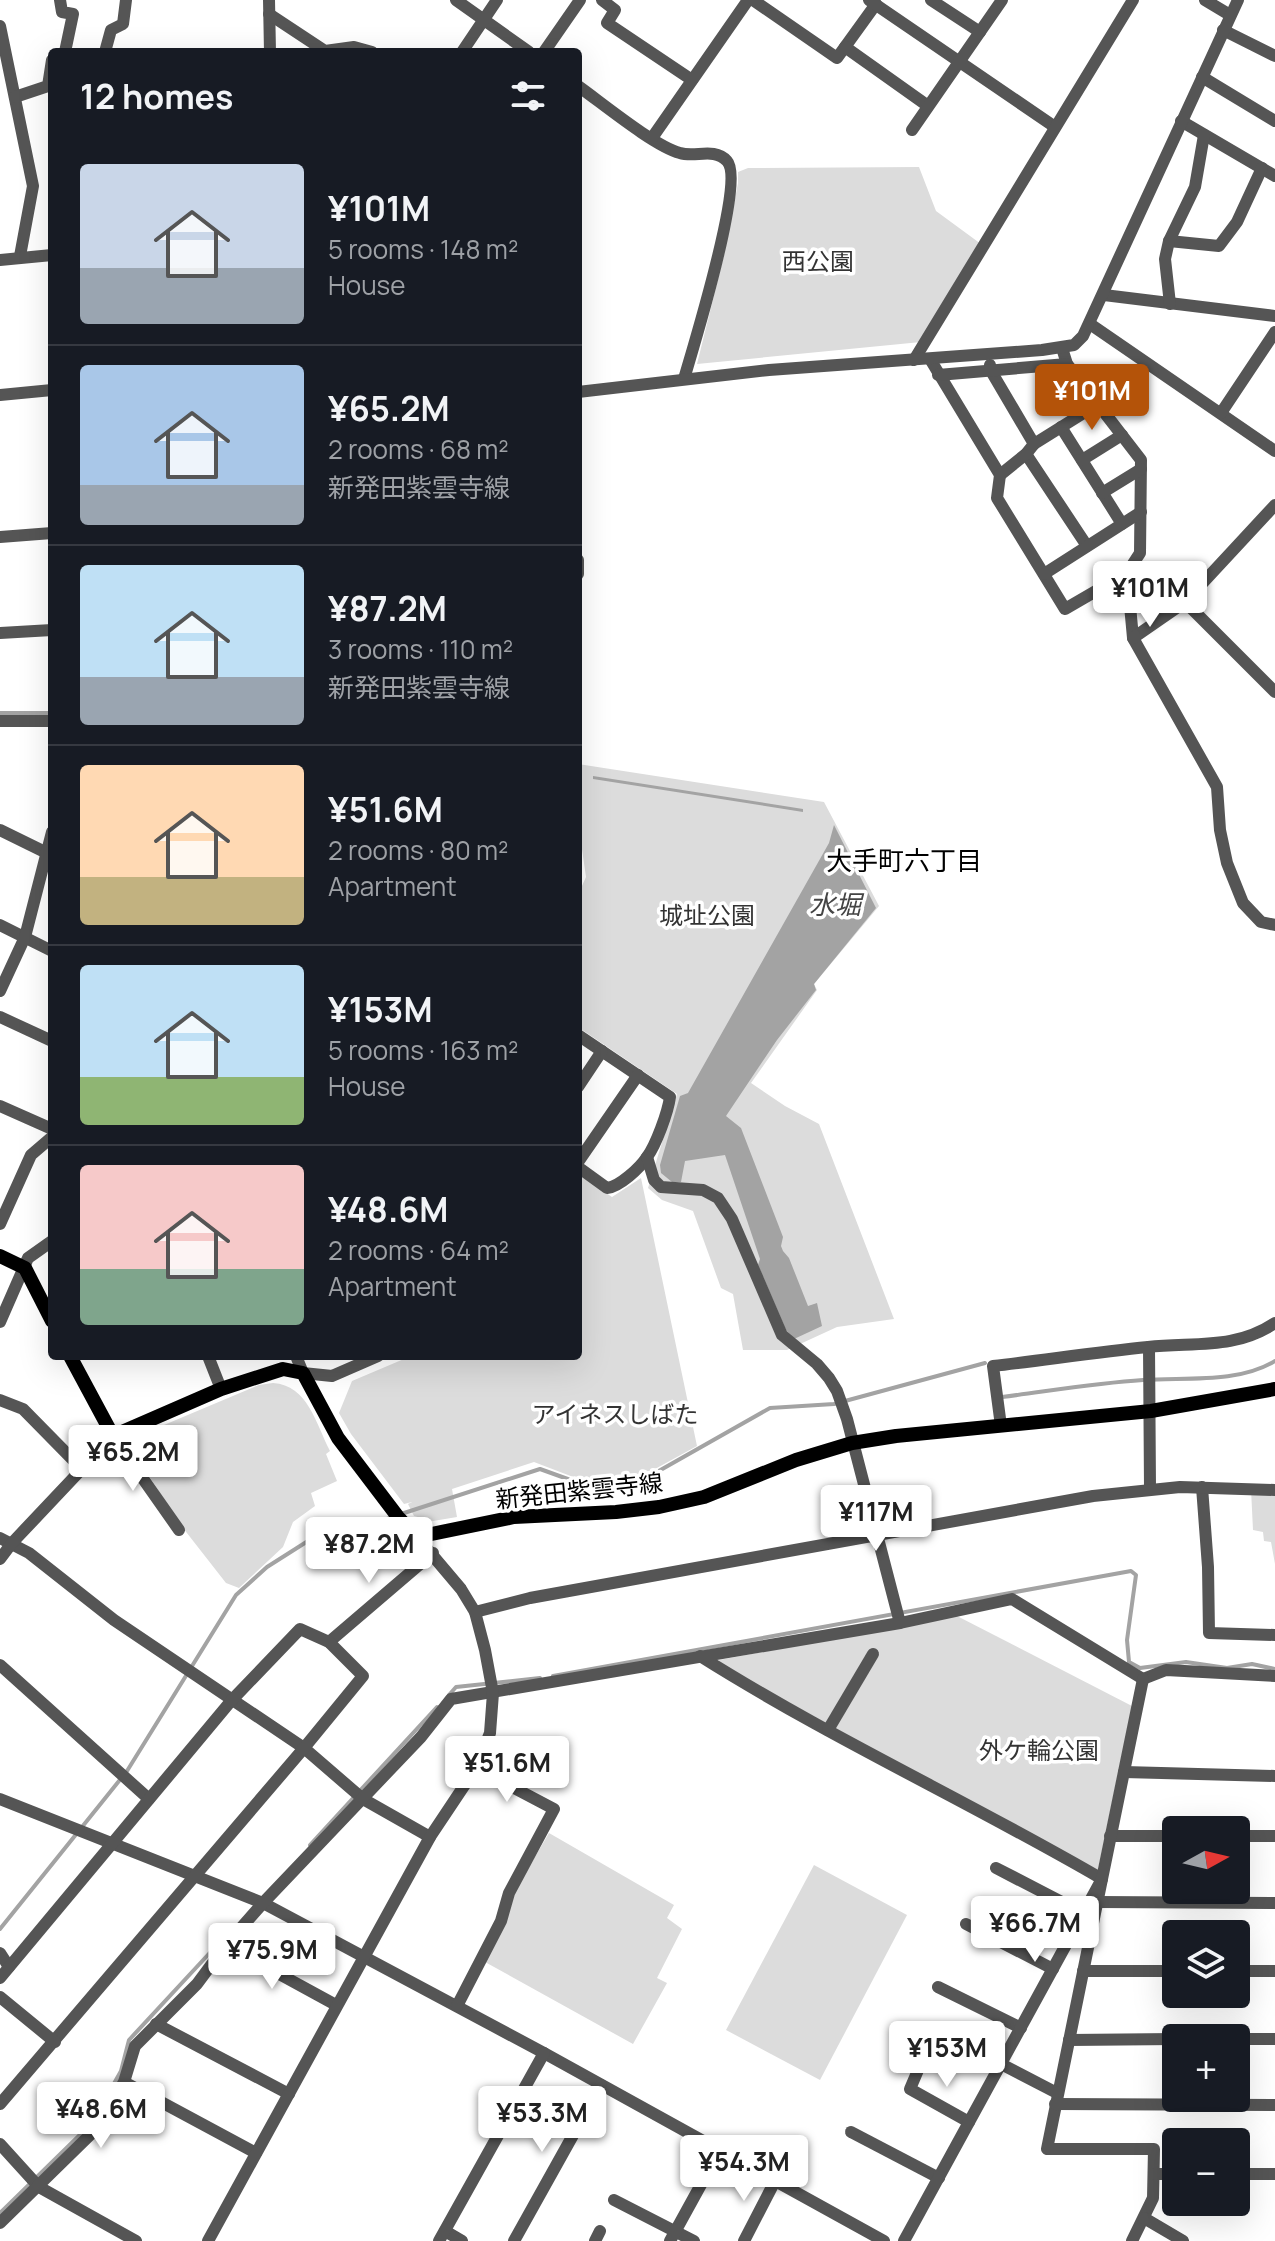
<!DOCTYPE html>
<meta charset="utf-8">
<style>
body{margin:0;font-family:Manrope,"Noto Sans JP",sans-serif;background:#20242c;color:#f1f3f6;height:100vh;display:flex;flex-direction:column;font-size:30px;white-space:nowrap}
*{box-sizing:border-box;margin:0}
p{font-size:26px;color:#9ea1a6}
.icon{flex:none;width:44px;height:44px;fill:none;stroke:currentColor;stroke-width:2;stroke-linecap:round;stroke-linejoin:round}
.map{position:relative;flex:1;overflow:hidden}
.panel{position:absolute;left:48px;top:48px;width:534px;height:1312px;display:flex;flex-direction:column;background:#171b24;border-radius:8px;box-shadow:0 8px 32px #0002}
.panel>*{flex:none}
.needle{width:52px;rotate:82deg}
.fabs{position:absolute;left:1162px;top:1816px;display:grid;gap:16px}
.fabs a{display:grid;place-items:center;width:88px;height:88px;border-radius:8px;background:#171b24;box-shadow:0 8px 32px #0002;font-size:40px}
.price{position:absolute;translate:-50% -68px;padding:0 18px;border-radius:8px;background:#fff;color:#222;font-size:26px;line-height:52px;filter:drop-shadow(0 2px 4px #0008)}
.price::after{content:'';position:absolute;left:50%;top:48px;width:24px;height:18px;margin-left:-12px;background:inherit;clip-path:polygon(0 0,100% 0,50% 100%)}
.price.current{background:#b45309;color:#fff}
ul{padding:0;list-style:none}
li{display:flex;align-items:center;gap:24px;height:200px;padding:0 32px}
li+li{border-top:2px solid #363941}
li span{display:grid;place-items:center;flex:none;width:224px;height:160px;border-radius:8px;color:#555}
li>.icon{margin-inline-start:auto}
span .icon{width:96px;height:96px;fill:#fffc;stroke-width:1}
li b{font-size:34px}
h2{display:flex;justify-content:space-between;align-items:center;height:96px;padding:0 32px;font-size:34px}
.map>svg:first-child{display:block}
</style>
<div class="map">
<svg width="1275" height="2241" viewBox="0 0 1275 2241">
<rect width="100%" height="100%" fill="#fff"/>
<g fill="#dcdcdc">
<path d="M919 167 936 211 981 244 921 342 697 364 724 255 738 183V172L748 168Z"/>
<path d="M578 764 824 802 879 906 814 984 817 990 751 1083 785 1106 819 1124 894 1319 837 1327 787 1350H743L733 1294 721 1288 693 1211 662 1200 648 1188 677 1094 578 1027V895L586 877 578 821Z"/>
<path d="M578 1174 612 1197 641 1178 697 1446 624 1486 602 1488 534 1462 452 1489 457 1517 433 1521 414 1516 408 1504 412 1502 404 1504 351 1434 339 1413 352 1381 411 1356H578Z"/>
<path d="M273 1383C308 1385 316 1424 330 1451L326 1454 337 1481 311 1493 315 1506 293 1522 283 1547 239 1588 226 1583 183 1528 126 1441 259 1385Z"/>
<path d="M1251 1489 1275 1490V1564L1271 1542 1264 1541 1263 1532 1253 1530Z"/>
<path d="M957 1616 1132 1706 1097 1874 720 1664 719 1660Z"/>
<path d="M549 1833 674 1905 667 1918 682 1929 657 1978 667 1983 633 2044 485 1962 512 1896Z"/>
<path d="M814 1865 907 1915 820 2080 726 2030Z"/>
</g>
<g fill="#a3a3a3">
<path d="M593 776 803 809V812L593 779Z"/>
<path d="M834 825 876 908 814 984 816 990 777 1040 726 1116 741 1128 783 1237 781 1246 783 1251 789 1258 808 1306 817 1303 822 1326 794 1339 786 1330 758 1265 760 1259 725 1155 685 1161 681 1182H672L661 1173 660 1165 680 1096 688 1093 829 843Z"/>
</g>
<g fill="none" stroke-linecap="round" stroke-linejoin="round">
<g stroke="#a3a3a3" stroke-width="4">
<path d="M0 713H52"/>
<path d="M1002 1397C1049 1391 1096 1383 1143 1380 1185 1377 1237 1384 1275 1361"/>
<path d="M401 1514 540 1469 601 1491 627 1489 770 1408 834 1404 985 1363"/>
<path d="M553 1676 1131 1571 1136 1575 1127 1640 1129 1662 1140 1668 1186 1662 1227 1668 1252 1664 1275 1669"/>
<path d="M449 1695 456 1687 540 1678"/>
<path d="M310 1845 437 1707"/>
<path d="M0 1929 127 1771 236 1595 267 1567 330 1527 378 1522 393 1517"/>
<path d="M97 2114 121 2071 129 2040 231 1930"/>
<path d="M0 2213 90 2125"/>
</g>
<g stroke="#555" stroke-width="12">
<path d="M60 0 62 12 73 14 65 52"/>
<path d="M269 0 270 52"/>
<path d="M456 0 529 52"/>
<path d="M602 0 615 10 607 23 692 80"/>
<path d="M753 0 837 58 876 4"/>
<path d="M869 0 1055 127"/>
<path d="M931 0 980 32"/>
<path d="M1205 0 1230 15"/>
<path d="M269 14 325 51 354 47 372 52"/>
<path d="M0 26 33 186 20 256"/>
<path d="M1223 30 1275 56"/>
<path d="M845 47 928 106"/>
<path d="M105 52 111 30 123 24 126 0"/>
<path d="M462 52 497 0"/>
<path d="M544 52 580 0"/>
<path d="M1202 77 1275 121"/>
<path d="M578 86C602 103 654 146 680 153 695 158 714 147 727 161 745 180 693 348 684 379"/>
<path d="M15 97 48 86 52 60"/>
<path d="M1181 121 1275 176"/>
<path d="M912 130 1002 0"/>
<path d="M652 138 748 0"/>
<path d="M1169 241 1219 246 1237 222 1262 168"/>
<path d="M0 260 52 255"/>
<path d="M1104 295 1275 316"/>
<path d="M1170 304 1165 259 1169 241 1195 187 1204 135"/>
<path d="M1090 324 1275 451"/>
<path d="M1062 348 1067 364 1141 460 1140 553 1127 573 1133 638 1217 787 1220 830 1227 863 1243 903 1261 922 1275 925"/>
<path d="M930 359 1000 475 997 498 1065 609 1127 573"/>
<path d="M914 360 1133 0"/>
<path d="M990 365 991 371 1034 444"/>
<path d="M938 375 1067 364"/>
<path d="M578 392 769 370 1042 350 1074 345 1083 336 1238 0"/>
<path d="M0 395 52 390"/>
<path d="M1221 413 1275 332"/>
<path d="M1061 427 1122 524"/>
<path d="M1026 454 1087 546"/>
<path d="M1082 460 1122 435"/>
<path d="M1000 475 1026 454 1034 444 1098 404"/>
<path d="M1102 493 1141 469"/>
<path d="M0 537 52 533"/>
<path d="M578 560V574"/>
<path d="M1044 574 1141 512"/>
<path d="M1185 602 1275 692"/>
<path d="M0 633 52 630"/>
<path d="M1133 638 1185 602 1275 505"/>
<path d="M0 721H52"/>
<path d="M0 830 51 855"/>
<path d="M0 925 52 951"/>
<path d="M0 991 25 937 52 832"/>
<path d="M0 1017 52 1041"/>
<path d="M578 1035 670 1097C668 1112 656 1145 647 1157 640 1168 619 1187 607 1188L578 1167"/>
<path d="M578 1087 602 1051"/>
<path d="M0 1106 52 1129"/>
<path d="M647 1157 654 1180 661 1187 703 1190 718 1198 732 1219 782 1335 817 1364 829 1378 837 1391 847 1419 900 1623"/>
<path d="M578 1162 638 1075"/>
<path d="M0 1224 31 1155 52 1137"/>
<path d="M0 1322 28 1258 52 1241"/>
<path d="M1149 1347 1150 1488"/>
<path d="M208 1356 221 1389"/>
<path d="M296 1356 303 1373 332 1376 378 1356"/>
<path d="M0 1400 23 1409 81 1468"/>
<path d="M1001 1426 993 1366C1045 1360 1097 1352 1148 1347 1195 1342 1234 1350 1275 1323"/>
<path d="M1202 1487 1208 1567 1209 1633 1275 1635"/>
<path d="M0 1538 29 1553 114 1620 304 1748 363 1799 430 1837"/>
<path d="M0 1559 12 1543 113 1436 179 1530"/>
<path d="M475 1612 530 1598 1093 1496 1180 1487 1275 1490"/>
<path d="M329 1642 433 1553"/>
<path d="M700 1656C830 1738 970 1802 1102 1879L1047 2149H1154L1153 2198 1132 2241"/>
<path d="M0 1665 149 1799"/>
<path d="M1143 1679 1166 1670 1275 1676"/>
<path d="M828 1730 873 1654"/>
<path d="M1124 1772 1275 1776"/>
<path d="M0 1799 263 1903 544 2053 884 2241"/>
<path d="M1110 1836H1176"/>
<path d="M1236 1836H1275"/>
<path d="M996 1868 1083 1913"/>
<path d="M1097 1902 1275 1903"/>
<path d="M966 1924 1053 1969"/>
<path d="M226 1945 336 2005"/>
<path d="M0 1953 9 1967"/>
<path d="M1083 1971H1176"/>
<path d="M1236 1971H1275"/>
<path d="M0 1978 231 1701 300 1629 329 1642 363 1676 304 1748 0 2104"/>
<path d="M938 1987 1021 2028"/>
<path d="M0 1997 55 2042"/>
<path d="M457 2006 501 1921 509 1893 554 1809 476 1768"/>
<path d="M156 2024 289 2094"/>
<path d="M1236 2039H1275"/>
<path d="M1069 2040 1176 2039"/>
<path d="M924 2056 910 2089 969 2122"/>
<path d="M1001 2064 1057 2093"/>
<path d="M124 2082 256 2153"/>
<path d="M1055 2104 1275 2105"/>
<path d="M851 2132 939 2178"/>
<path d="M0 2144 39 2187 136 2241"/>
<path d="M1154 2174H1176"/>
<path d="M1236 2174H1275"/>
<path d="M614 2200 694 2241"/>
<path d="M1144 2218 1183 2241"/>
<path d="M0 2223 91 2134 124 2082 135 2046 197 1984 226 1945 263 1903 421 1737 451 1699 900 1623 1012 1599 1143 1679"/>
<path d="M445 2231 462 2241"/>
<path d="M208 2241 430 1837 476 1768 490 1733 493 1693 485 1650 475 1612 461 1589 417 1537"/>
<path d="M439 2241 544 2053"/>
<path d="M514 2241 601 2085"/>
<path d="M595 2241 600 2231"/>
<path d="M670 2241 720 2150"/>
<path d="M744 2241 775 2181"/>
<path d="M904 2241 1102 1879 1143 1679"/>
</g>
<g stroke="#000" stroke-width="14">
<path d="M0 1256 25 1268 52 1321"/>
<path d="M70 1356 113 1436 221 1389 283 1369 303 1373 338 1438 398 1517 417 1537 514 1517 616 1512 659 1507 704 1497 796 1460 852 1443 896 1436 1151 1411 1275 1389"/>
</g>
</g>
<g text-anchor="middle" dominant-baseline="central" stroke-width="7" stroke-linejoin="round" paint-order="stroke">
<g font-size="24" fill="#333" stroke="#fff">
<text x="818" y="260">西公園</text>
<text x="707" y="914">城址公園</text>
<text x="615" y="1413">アイネスしばた</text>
<text x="1039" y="1749">外ケ輪公園</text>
</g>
<g font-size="24" fill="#000" stroke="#fff">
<text transform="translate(579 1490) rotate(-6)">新発田紫雲寺線</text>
</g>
<g font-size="26" fill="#000" stroke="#fff">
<text x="904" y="860">大手町六丁目</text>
</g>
<g font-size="26" font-style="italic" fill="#444" stroke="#fff">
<text x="835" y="904">水堀</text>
</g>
</g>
</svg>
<div class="fabs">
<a><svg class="needle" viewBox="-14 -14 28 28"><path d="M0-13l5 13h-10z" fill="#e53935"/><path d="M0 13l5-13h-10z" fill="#9ea1a6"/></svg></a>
<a><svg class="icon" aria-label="layers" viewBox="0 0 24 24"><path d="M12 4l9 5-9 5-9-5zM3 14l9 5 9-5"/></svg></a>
<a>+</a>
<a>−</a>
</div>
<b class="price current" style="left:1092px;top:432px">¥101M</b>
<b class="price" style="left:1150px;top:629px">¥101M</b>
<b class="price" style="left:133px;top:1493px">¥65.2M</b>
<b class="price" style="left:876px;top:1553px">¥117M</b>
<b class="price" style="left:369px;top:1585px">¥87.2M</b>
<b class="price" style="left:507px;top:1804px">¥51.6M</b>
<b class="price" style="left:1035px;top:1964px">¥66.7M</b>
<b class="price" style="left:272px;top:1991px">¥75.9M</b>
<b class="price" style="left:947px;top:2089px">¥153M</b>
<b class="price" style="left:101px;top:2150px">¥48.6M</b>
<b class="price" style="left:542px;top:2154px">¥53.3M</b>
<b class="price" style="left:744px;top:2203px">¥54.3M</b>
<section class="panel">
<h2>12 homes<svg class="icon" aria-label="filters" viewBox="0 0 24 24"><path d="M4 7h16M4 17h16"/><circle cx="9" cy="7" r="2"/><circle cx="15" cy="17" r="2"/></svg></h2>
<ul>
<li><span style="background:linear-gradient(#c9d6e8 65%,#9aa5b1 0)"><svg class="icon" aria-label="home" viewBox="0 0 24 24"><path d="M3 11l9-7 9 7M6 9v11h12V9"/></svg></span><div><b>¥101M</b><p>5 rooms · 148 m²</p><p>House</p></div></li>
<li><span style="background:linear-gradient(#a9c7e8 75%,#9aa5b1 0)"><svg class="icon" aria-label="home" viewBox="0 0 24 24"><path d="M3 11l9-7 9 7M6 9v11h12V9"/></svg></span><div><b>¥65.2M</b><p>2 rooms · 68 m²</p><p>新発田紫雲寺線</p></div></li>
<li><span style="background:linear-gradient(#bfe0f5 70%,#9aa5b1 0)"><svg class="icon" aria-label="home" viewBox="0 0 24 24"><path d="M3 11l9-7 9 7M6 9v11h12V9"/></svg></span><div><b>¥87.2M</b><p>3 rooms · 110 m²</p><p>新発田紫雲寺線</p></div></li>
<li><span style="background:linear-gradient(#ffd9b3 70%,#c2b280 0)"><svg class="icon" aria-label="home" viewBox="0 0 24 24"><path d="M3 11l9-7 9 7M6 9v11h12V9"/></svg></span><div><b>¥51.6M</b><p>2 rooms · 80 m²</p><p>Apartment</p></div></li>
<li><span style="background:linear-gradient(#bfe0f5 70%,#8fb573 0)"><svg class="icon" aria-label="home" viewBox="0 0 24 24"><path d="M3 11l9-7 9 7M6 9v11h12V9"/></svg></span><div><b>¥153M</b><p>5 rooms · 163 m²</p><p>House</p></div></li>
<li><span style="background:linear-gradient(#f6c9c9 65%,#7fa58c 0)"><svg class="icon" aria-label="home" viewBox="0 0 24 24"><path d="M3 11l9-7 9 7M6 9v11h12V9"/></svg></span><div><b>¥48.6M</b><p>2 rooms · 64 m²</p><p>Apartment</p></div></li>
</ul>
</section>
</div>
